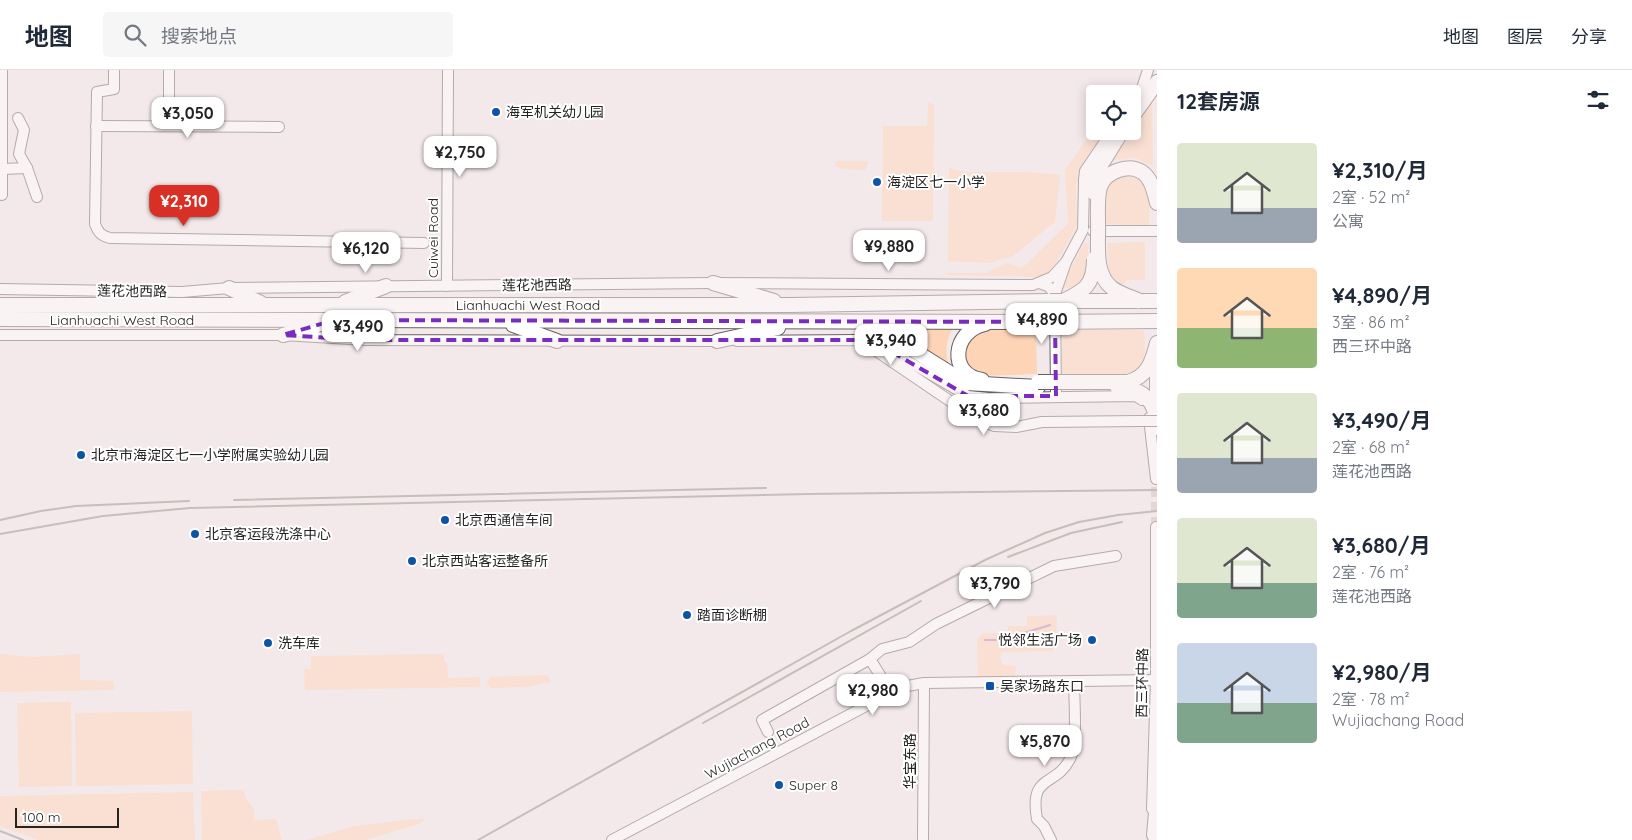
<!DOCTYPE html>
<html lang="zh">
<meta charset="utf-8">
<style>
body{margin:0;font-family:Quicksand,"Noto Sans SC",sans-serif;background:#f6f6f7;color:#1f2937;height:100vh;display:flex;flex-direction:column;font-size:19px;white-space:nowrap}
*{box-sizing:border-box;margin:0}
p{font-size:16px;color:#747a83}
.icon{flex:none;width:28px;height:28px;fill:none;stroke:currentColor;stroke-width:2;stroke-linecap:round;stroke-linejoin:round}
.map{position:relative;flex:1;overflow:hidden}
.side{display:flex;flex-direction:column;background:#fff;width:475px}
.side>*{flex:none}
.buttons{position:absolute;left:1086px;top:15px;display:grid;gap:10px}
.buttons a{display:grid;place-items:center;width:55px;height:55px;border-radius:5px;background:#fff;box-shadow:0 2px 12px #0003;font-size:25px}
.scale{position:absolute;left:15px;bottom:12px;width:104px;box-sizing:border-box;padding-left:5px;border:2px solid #262323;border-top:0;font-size:14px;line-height:18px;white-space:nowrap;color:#262323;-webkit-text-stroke:4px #fff;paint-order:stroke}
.price{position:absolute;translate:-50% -42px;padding:0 11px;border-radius:10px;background:#fff;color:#222;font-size:16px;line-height:32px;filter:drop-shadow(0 1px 2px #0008)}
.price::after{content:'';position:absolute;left:50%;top:30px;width:15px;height:11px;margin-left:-8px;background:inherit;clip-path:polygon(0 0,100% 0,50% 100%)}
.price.on{background:#d93025;color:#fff}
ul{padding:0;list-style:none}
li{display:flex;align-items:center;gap:15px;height:125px;padding:0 20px}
li span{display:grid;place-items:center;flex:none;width:140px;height:100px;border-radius:5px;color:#555}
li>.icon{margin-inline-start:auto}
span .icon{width:60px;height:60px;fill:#fffc;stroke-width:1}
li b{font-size:21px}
h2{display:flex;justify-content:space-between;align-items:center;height:60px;padding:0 20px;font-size:21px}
header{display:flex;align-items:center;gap:30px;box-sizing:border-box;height:70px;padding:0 25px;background:#fff;border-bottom:1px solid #e0e1e3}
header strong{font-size:24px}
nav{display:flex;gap:28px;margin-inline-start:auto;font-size:18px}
.search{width:350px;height:45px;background:#f6f6f7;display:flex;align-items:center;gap:12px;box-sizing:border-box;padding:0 18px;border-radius:5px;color:#747a83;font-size:19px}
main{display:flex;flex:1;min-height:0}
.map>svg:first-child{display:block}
</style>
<header>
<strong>地图</strong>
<div class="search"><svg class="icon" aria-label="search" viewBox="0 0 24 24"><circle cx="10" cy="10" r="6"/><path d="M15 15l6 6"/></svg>搜索地点</div>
<nav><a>地图</a><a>图层</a><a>分享</a></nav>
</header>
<main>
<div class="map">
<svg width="1157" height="770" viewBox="0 0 1157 770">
<rect width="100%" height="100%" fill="#f4e9ea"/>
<g fill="#fed4b7">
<path d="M1152 27 1153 95 1152 96 1135 88 1109 91 1128 61H1132L1133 55Z"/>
<path d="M928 33 934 34 933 151H882L883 56H927Z"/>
<path d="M1095 57V61H1107L1079 107 1076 115 1077 155 1054 198 1048 203 1037 207 948 205 944 203H985L1006 193 1022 198 1068 154 1065 100Z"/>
<path d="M836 91H868L867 97 865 100 842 99 835 96Z"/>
<path d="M949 98 966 102H1029L1060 105 1055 152 1013 186 990 193 948 191Z"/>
<path d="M1136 103 1150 122 1149 155 1102 154 1103 119 1118 105Z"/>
<path d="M1145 172V210H1126L1125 214H1119L1109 202 1107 173Z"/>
<path d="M1084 173H1089L1087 198 1078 216 1060 219Z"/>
<path d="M954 256C945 271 945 284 950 300L893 263 891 257Z"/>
<path d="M983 257 1036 258 1037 304C1023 304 990 308 978 303 971 300 966 292 962 286L966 270Z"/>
<path d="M1062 260H1144C1145 270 1146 282 1143 292 1136 312 1080 305 1062 305Z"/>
<path d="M1057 545 1056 571 1052 581 1002 582 1000 588 1003 595 1016 596 1014 612H978L977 570 983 563H1008V556H1027V546Z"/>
<path d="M0 584 33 587 80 584V610L113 611 115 620 0 622Z"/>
<path d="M444 584V591L447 593 448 608 480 607V617L305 620 304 599H311V586Z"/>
<path d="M545 605 549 607 550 612 528 617 490 618 488 615 487 611 491 607Z"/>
<path d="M71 632 72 716 19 717 17 633Z"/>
<path d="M192 641 193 714 76 716 75 643Z"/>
<path d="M244 720 245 727 254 739V750L276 749 282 770H202L201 721Z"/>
<path d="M193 722 195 770H38L0 756V726Z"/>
<path d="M415 749H426L419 754 365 770H306L355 756Z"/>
</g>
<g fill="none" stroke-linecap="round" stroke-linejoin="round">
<path stroke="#b77dbb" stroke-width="2" d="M985 570H1002L1050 555"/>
<path stroke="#cbc1c2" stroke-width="10" stroke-dasharray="10 5" stroke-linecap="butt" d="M1156 457V409"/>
<defs>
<g id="minor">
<path d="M2 0V125"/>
<path d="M114 0V19L97 22 95 154C98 162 101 166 110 168L424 173"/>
<path d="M1132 31 1142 18 1148 0"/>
<path d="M18 48 24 60 19 84 27 98 37 127"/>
<path d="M96 56 279 57"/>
<path d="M169 56V0"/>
<path d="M2 99 27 98"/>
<path d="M1093 161H1157"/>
<path d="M1039 213 1048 216 1055 224 1066 192 1083 160 1084 110 1085 101 1112 61"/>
<path d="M447 216 448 0"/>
<path d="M0 219 182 222 229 218 713 213 1033 215 1052 207 1066 192"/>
<path d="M1055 225 1056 326"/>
<path d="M0 265H283L366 270 723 271"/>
<path d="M737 271 859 270 880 275 968 326 989 328 1136 326 1142 330"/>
<path d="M866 274 975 348 994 356 1016 357 1042 352 1140 351"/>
<path d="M1149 348 1156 409"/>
<path d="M870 589 891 623"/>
<path d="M768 662 762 650 870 589 882 579 909 572 936 554 1054 496 1116 486"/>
<path d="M1152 739 1156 610V457"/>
<path d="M612 770 902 617 924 613 1156 610"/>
<path d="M923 770 924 613"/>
<path d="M1051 770 1044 756 1037 749C1029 703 1055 718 1070 689 1078 674 1074 630 1074 611"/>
</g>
<g id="highway">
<path d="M1132 47 1157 12"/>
<path d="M1094 123 1096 103 1122 61"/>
<path d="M1098 152C1098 141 1097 128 1100 117 1105 102 1128 93 1142 102 1152 109 1154 122 1157 133"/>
<path d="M713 213 774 231"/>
<path d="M229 218 261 233"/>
<path d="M1140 231H1157"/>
<path d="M345 232 386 216"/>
<path d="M0 235H789L1050 231"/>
<path d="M0 249 1048 252"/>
<path d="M866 254 878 258 966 313 1038 317"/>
<path d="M513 255 557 271"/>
<path d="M283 265 318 255"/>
<path d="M717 271 778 258"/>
<path d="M1157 286V358"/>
<path d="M982 310C948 305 952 261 985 254"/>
<path d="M1069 312H1128C1148 306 1152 292 1157 273"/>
<path d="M1117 317C1138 318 1151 325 1156 346"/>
<path d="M1154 765 1157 731"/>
</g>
</defs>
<use href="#minor" stroke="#685f60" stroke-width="12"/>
<use href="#highway" stroke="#685f60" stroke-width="16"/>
<use href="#minor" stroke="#fff" stroke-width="10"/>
<use href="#highway" stroke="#fff" stroke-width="14"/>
<g stroke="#8f8888" stroke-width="2">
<path d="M234 430 766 418"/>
<path d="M0 450 41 441 76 436 189 431"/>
<path d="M0 464 103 446 190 438 809 424 1157 420"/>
<path d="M1008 487 1071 463 1122 452"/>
<path d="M703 653 921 531"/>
<path d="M0 761 23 770"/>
<path d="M478 770 851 561 985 490 1045 463 1079 452 1118 445 1157 441"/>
</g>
<defs>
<path id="minor-bridge" d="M1140 351H1157"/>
<g id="highway-bridge">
<path d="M1098 152C1099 173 1093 203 1112 218 1120 224 1131 227 1140 231"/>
<path d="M1050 231H1137"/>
<path d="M1061 232C1084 221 1094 216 1094 189"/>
<path d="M1048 252 1157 251"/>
<path d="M1038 312H1069"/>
</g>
</defs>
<use href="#minor-bridge" stroke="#685f60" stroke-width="12" stroke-linecap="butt"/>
<use href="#highway-bridge" stroke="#685f60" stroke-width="16" stroke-linecap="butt"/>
<use href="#minor-bridge" stroke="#fff" stroke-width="10"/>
<use href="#highway-bridge" stroke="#fff" stroke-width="14"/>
</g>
<path d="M0 0H1157V770H0ZM335 250 1055 252 1056 326H968L880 275 859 270H366L283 265Z" fill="#f4e9ea" fill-opacity=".55" fill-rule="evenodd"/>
<path fill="none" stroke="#7b2cbf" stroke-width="4" stroke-dasharray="10 6" stroke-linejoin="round" d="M335 250 1055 252 1056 326H968L880 275 859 270H366L283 265Z"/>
<g fill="#0d55a4" stroke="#fff" stroke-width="2">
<circle cx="496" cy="42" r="5"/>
<circle cx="877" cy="112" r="5"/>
<circle cx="81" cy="385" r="5"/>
<circle cx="445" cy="450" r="5"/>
<circle cx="195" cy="464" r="5"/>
<circle cx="412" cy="491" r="5"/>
<circle cx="687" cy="545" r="5"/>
<circle cx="1092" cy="570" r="5"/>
<circle cx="268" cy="573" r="5"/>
<rect x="985" y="611" width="10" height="10" rx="2.5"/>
<circle cx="779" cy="715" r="5"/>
</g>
<g text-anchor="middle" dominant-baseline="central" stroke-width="4" stroke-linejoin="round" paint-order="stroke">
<g font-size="14" fill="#262323" stroke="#fff" text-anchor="start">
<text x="506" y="42">海军机关幼儿园</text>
<text x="887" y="112">海淀区七一小学</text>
<text x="91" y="385">北京市海淀区七一小学附属实验幼儿园</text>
<text x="455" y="450">北京西通信车间</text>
<text x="205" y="464">北京客运段洗涤中心</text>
<text x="422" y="491">北京西站客运整备所</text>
<text x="697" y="545">踏面诊断棚</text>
<text x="1082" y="570" text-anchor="end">悦邻生活广场</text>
<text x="278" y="573">洗车库</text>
<text x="1000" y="616">吴家场路东口</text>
<text x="789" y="715">Super 8</text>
</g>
<g font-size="14" fill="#262323" stroke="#fff">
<text transform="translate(433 168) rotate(-90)">Cuiwei Road</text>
<text transform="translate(537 215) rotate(-1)">莲花池西路</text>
<text transform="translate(132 221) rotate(1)">莲花池西路</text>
<text x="528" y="235">Lianhuachi West Road</text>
<text x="122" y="250">Lianhuachi West Road</text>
<text transform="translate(1142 613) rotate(-89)">西三环中路</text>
<text transform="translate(757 678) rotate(-28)">Wujiachang Road</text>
<text transform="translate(910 691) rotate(-90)">华宝东路</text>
</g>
</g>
</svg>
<div class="buttons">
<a><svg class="icon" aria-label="locate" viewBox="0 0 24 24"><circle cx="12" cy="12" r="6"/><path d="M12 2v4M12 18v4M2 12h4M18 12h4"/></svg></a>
</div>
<div class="scale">100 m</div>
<b class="price" style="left:188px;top:69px">¥3,050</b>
<b class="price" style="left:460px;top:108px">¥2,750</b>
<b class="price on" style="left:184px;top:157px">¥2,310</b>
<b class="price" style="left:889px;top:202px">¥9,880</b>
<b class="price" style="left:366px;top:204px">¥6,120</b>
<b class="price" style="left:1042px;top:275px">¥4,890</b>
<b class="price" style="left:358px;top:282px">¥3,490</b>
<b class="price" style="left:891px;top:296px">¥3,940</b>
<b class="price" style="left:984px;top:366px">¥3,680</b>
<b class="price" style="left:995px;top:539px">¥3,790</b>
<b class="price" style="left:873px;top:646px">¥2,980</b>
<b class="price" style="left:1045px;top:697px">¥5,870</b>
</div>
<section class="side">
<h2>12套房源<svg class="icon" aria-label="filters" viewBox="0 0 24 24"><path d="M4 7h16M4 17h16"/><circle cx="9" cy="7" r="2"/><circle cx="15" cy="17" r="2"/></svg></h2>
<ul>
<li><span style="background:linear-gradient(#dfe7d0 65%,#9aa5b1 0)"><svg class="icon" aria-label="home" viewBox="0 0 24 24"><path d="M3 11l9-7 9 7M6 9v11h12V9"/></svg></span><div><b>¥2,310/月</b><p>2室 · 52 m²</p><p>公寓</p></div></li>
<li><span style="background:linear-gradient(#ffd9b3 60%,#8fb573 0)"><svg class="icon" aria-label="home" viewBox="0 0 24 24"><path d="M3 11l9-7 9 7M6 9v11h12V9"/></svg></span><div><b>¥4,890/月</b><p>3室 · 86 m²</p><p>西三环中路</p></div></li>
<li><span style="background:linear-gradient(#dfe7d0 65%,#9aa5b1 0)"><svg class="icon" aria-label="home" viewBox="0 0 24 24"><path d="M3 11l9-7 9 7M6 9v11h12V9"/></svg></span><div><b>¥3,490/月</b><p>2室 · 68 m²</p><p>莲花池西路</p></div></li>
<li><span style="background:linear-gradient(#dfe7d0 65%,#7fa58c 0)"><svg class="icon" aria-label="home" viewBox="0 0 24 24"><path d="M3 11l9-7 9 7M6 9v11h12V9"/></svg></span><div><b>¥3,680/月</b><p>2室 · 76 m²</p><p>莲花池西路</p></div></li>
<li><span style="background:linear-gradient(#c9d6e8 60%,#7fa58c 0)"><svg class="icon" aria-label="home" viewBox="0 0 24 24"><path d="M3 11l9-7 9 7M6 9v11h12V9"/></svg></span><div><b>¥2,980/月</b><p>2室 · 78 m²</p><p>Wujiachang Road</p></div></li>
</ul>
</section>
</main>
